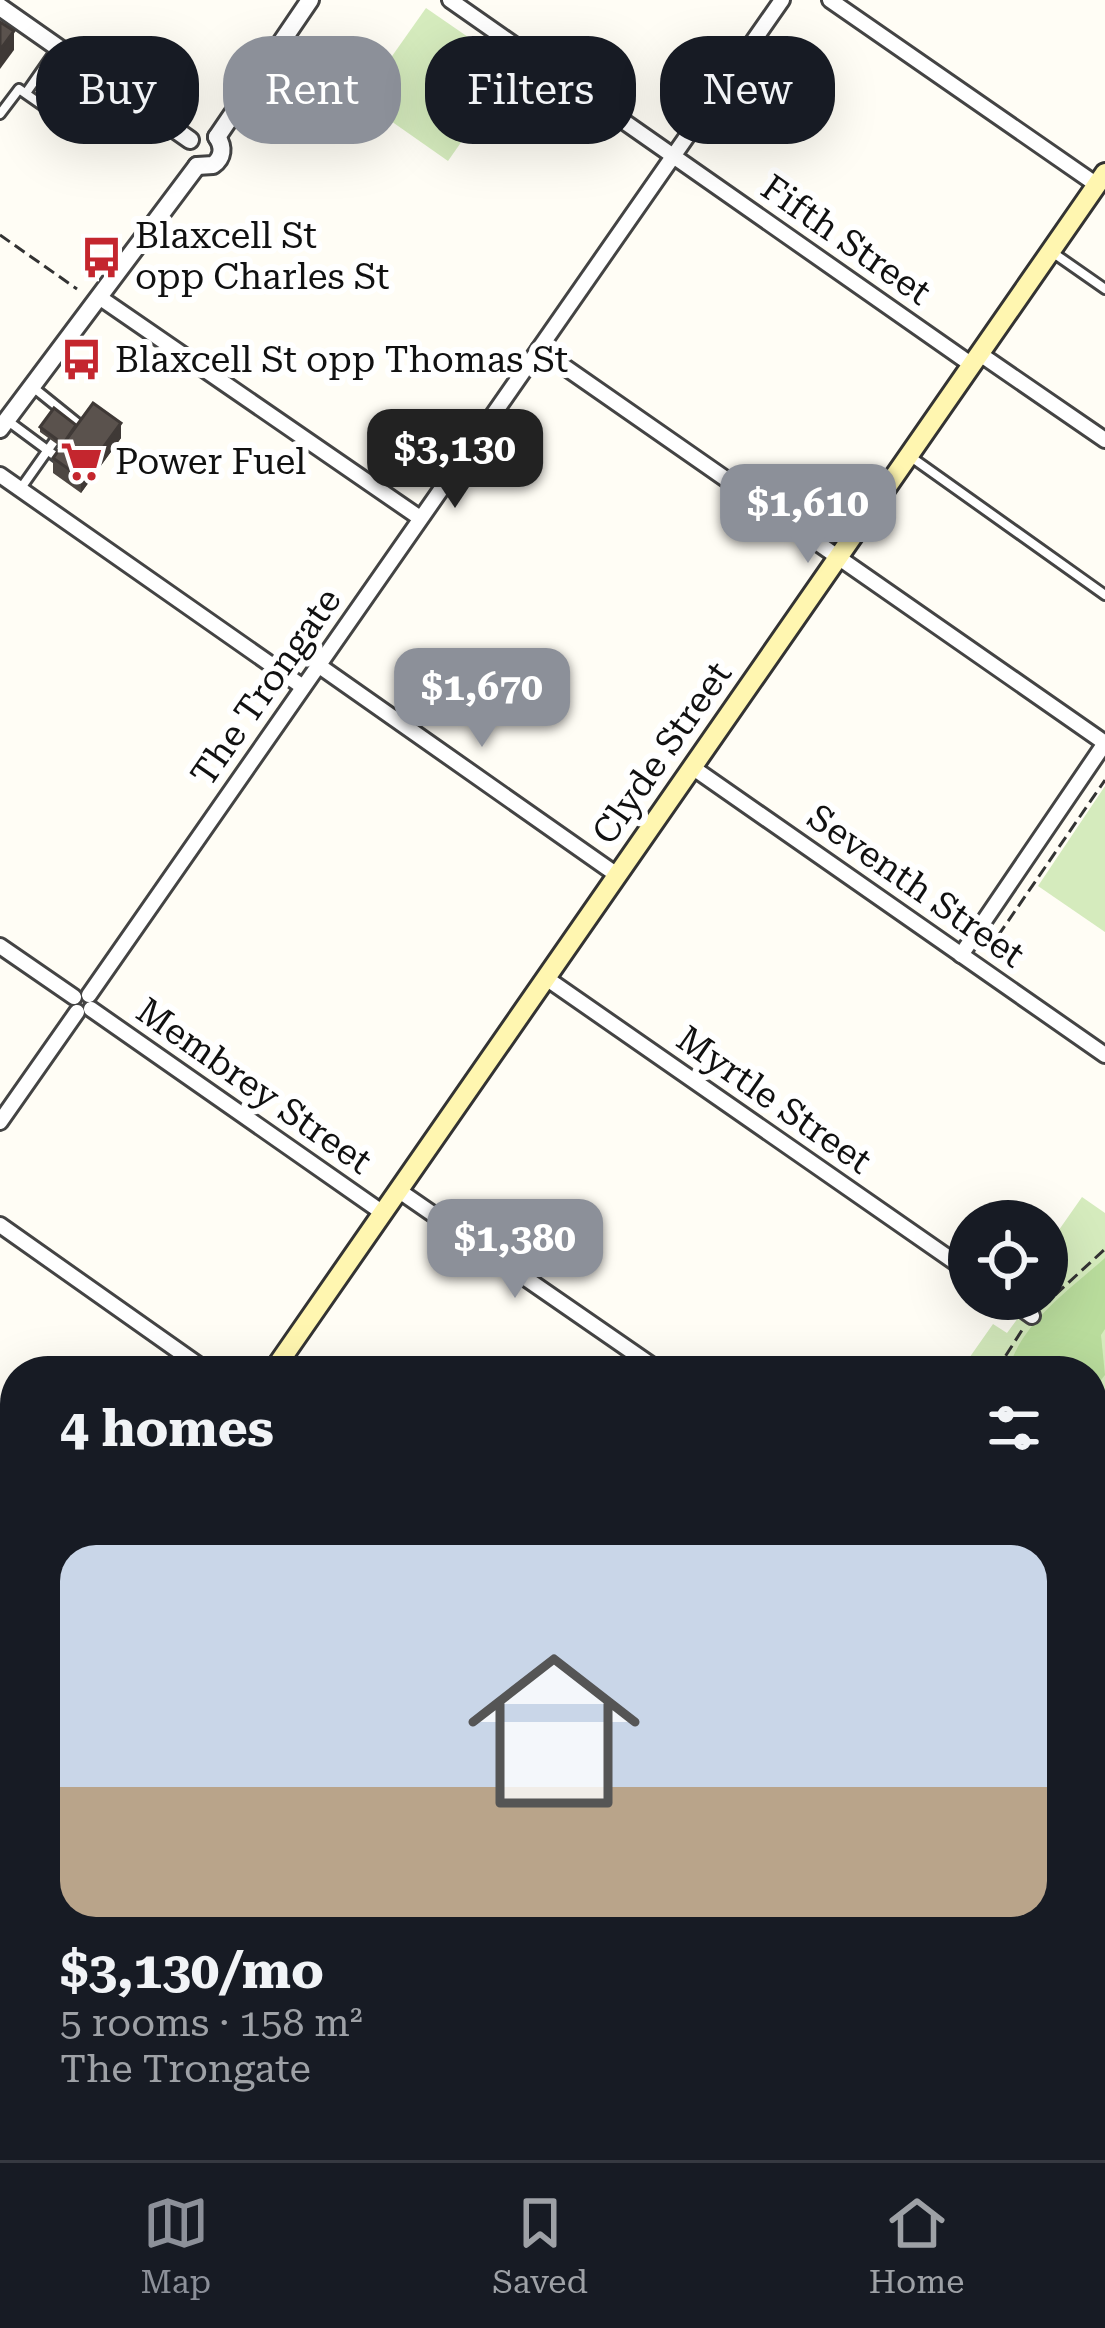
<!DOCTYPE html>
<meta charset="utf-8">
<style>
body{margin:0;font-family:"Roboto Serif",serif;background:#20242c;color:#f1f3f6;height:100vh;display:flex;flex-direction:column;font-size:45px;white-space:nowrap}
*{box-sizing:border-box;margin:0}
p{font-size:39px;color:#9ea1a6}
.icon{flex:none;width:66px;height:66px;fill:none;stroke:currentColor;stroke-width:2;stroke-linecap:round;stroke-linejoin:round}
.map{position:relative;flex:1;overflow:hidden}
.side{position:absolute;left:0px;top:1356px;width:1107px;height:804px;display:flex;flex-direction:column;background:#171b24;border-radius:48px 48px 0 0;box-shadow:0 12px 48px #0002}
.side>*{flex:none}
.guide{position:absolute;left:36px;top:36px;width:1035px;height:108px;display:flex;gap:24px}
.fabs{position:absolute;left:948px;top:1200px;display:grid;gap:24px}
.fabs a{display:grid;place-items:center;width:120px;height:120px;border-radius:50%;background:#171b24;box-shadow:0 12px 48px #0002;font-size:60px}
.price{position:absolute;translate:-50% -102px;padding:0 27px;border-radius:24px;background:#8c9099;color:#fff;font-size:39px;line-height:78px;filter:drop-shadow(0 3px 6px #0008)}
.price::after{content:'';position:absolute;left:50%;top:72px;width:36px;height:27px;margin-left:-18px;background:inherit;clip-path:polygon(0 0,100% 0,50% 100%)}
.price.active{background:#222;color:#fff}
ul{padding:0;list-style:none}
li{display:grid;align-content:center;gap:24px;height:636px;padding:0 60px}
li span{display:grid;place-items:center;height:372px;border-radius:36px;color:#555}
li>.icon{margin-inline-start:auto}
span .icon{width:216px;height:216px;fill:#fffc;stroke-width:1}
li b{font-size:51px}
h2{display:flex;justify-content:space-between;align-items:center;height:144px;padding:0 60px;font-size:51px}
.pill{padding:0 42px;border-radius:48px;background:#171b24;box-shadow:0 12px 48px #0002;font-size:42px;line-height:108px}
.pill.active{background:#8c9099;color:#fff}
.menu{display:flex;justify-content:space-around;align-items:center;height:168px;border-top:3px solid #363941;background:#171b24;font-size:33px;color:#9ea1a6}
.menu a{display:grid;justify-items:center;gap:6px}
.menu .active{color:#8c9099}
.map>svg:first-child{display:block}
</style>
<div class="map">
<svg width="1105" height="2160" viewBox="0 0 1105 2160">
<rect width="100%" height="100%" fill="#fffdf5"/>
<g fill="#d5ebbd">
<path d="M426 8 513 68 448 161 361 100Z"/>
<path d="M1105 786V932L1038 886Z"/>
<path d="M1082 1197 1105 1213V1417L1092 1441V1371H960L993 1324 1007 1333 1032 1299H1047V1247Z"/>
<path d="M612 2145H785L782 2160H602Z"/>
<path d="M888 2145H988L984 2160H888Z"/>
</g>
<path fill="#b9dc9c" d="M1105 1258V1329L1101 1335 1105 1375 1092 1391V1371H1008C1021 1323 1069 1290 1105 1258Z"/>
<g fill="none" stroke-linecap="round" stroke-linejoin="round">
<g stroke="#b9e0f7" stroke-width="30">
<path d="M1092 1569 1105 1541"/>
<path d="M823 2160 826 2145"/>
</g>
<defs>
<g id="service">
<path d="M26 93 56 50"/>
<path d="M52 111 53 92 73 59"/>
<path d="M0 114 19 89 52 112"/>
<path d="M1052 252 1105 289"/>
<path d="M34 388 81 426"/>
<path d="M8 421 58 458"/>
<path d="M911 457 1105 595"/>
<path d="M21 488 57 437"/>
</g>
<g id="minor">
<path d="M450 0 972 365"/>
<path d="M830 0 1097 185"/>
<path d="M99 297 420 518"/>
<path d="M539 349 1105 743"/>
<path d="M980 354 1105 440"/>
<path d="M0 475 303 687"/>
<path d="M318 665 617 875"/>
<path d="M692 767 1105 1055"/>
<path d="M0 946 74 997"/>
<path d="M961 955 1105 743"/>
<path d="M546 978 969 1272"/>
<path d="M89 995 782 0"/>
<path d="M91 1009 383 1213"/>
<path d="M0 1122 77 1012"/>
<path d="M398 1190 660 1371"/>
<path d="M0 1225 207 1371"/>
<path d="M1008 1299 1032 1316"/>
<path d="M1092 1918 1105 1927"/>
<path d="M1092 2013 1105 1993"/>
<path d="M0 2154 9 2160"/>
<path d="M997 2160 1002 2145"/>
</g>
<g id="tertiary">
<path d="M0 7 190 140"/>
<path d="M217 137 310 0"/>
<path d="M197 166 213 165C223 158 224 147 217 137"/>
<path d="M0 429 197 166"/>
<path d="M0 1617 15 1627"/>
</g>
<g id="secondary">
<path d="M273 1371 1105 173"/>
<path d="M0 1753 15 1732"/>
<path d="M0 1781 15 1759"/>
<path d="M0 1836 15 1846"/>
<path d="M466 2145 489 2160"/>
</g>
</defs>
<use href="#service" stroke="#444" stroke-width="14"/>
<use href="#minor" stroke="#444" stroke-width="20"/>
<use href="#tertiary" stroke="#444" stroke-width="22"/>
<use href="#secondary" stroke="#333" stroke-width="24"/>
<g stroke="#333" stroke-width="3" stroke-dasharray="12 6" stroke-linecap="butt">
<path d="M0 235 77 289"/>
<path d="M986 943 991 946 1105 780"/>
<path d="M1042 1307 1105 1249"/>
<path d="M996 1371 1024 1327"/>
<path d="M1092 1745 1105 1738"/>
<path d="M885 2145 888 2160"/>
<path d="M708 2160 710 2145"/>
</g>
<use href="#service" stroke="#fff" stroke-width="8"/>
<use href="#minor" stroke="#fff" stroke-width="14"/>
<use href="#tertiary" stroke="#fff" stroke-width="16"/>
<use href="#secondary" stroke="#fff6b0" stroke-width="18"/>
</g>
<path fill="#4d4742" d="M76 425 121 438 81 493 53 473V458L61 447 40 432V427Z"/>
<g fill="#3f3936">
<path d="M14 31V50L0 69V50Z"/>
<path d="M121 423V438L81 493V478Z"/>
</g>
<g fill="#5a524d" stroke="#3f3936" stroke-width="3">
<path d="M0 22 14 31 0 50Z"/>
<path d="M93 403 121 423 81 478 53 458Z"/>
<path d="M54 408 76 425 63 444 40 427Z"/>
</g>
<defs>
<symbol id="bus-bare" viewBox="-9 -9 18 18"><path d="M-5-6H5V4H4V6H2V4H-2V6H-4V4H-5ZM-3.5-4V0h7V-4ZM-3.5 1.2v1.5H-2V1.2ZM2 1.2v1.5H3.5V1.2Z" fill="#c4262e" stroke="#fff" stroke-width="2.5" paint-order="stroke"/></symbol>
<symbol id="supermarket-bare" viewBox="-9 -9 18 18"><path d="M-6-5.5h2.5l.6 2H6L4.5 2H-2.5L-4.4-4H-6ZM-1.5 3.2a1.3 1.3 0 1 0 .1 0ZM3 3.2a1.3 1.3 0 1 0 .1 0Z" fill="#c4262e" stroke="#fff" stroke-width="2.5" paint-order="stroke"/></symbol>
</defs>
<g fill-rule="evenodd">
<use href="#bus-bare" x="72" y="228" width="59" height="59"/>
<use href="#bus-bare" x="52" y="330" width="59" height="59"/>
<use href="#supermarket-bare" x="52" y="432" width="59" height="59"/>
</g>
<g text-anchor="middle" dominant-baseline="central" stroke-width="12" stroke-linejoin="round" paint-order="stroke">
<g font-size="36" fill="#111" stroke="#fff" text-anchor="start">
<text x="135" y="236">Blaxcell St<tspan x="135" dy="41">opp Charles St</tspan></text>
<text x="115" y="360">Blaxcell St opp Thomas St</text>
<text x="115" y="462">Power Fuel</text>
</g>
<g font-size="36" fill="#111" stroke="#fff">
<text transform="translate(846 240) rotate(35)">Fifth Street</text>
<text transform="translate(266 687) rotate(-55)">The Trongate</text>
<text transform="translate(662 753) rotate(-55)">Clyde Street</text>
<text transform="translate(916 886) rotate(35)">Seventh Street</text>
<text transform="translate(254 1086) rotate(35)">Membrey Street</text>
<text transform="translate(774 1100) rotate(35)">Myrtle Street</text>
</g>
</g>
</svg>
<div class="fabs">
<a><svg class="icon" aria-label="locate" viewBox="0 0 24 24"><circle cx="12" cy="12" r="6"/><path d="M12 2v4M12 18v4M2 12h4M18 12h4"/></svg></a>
</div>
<b class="price active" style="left:455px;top:511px">$3,130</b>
<b class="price" style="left:808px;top:566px">$1,610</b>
<b class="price" style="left:482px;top:750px">$1,670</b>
<b class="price" style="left:515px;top:1301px">$1,380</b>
<div class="guide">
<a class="pill">Buy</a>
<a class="pill active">Rent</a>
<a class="pill">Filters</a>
<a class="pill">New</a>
</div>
<section class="side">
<h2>4 homes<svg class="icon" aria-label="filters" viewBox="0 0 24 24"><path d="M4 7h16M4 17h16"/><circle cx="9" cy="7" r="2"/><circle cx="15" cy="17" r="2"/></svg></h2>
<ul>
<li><span style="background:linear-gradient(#c9d6e8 65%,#b9a48a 0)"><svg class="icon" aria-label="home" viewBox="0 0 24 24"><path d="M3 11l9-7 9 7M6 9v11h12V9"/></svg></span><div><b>$3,130/mo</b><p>5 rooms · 158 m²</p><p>The Trongate</p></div></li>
</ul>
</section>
</div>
<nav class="menu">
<a class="active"><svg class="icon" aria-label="map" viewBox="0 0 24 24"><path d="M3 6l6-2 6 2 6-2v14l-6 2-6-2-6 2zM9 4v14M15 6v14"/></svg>Map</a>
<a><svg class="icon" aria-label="saved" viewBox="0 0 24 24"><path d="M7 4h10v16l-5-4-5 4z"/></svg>Saved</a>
<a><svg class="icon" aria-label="home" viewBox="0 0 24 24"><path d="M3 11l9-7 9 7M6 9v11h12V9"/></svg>Home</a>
</nav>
